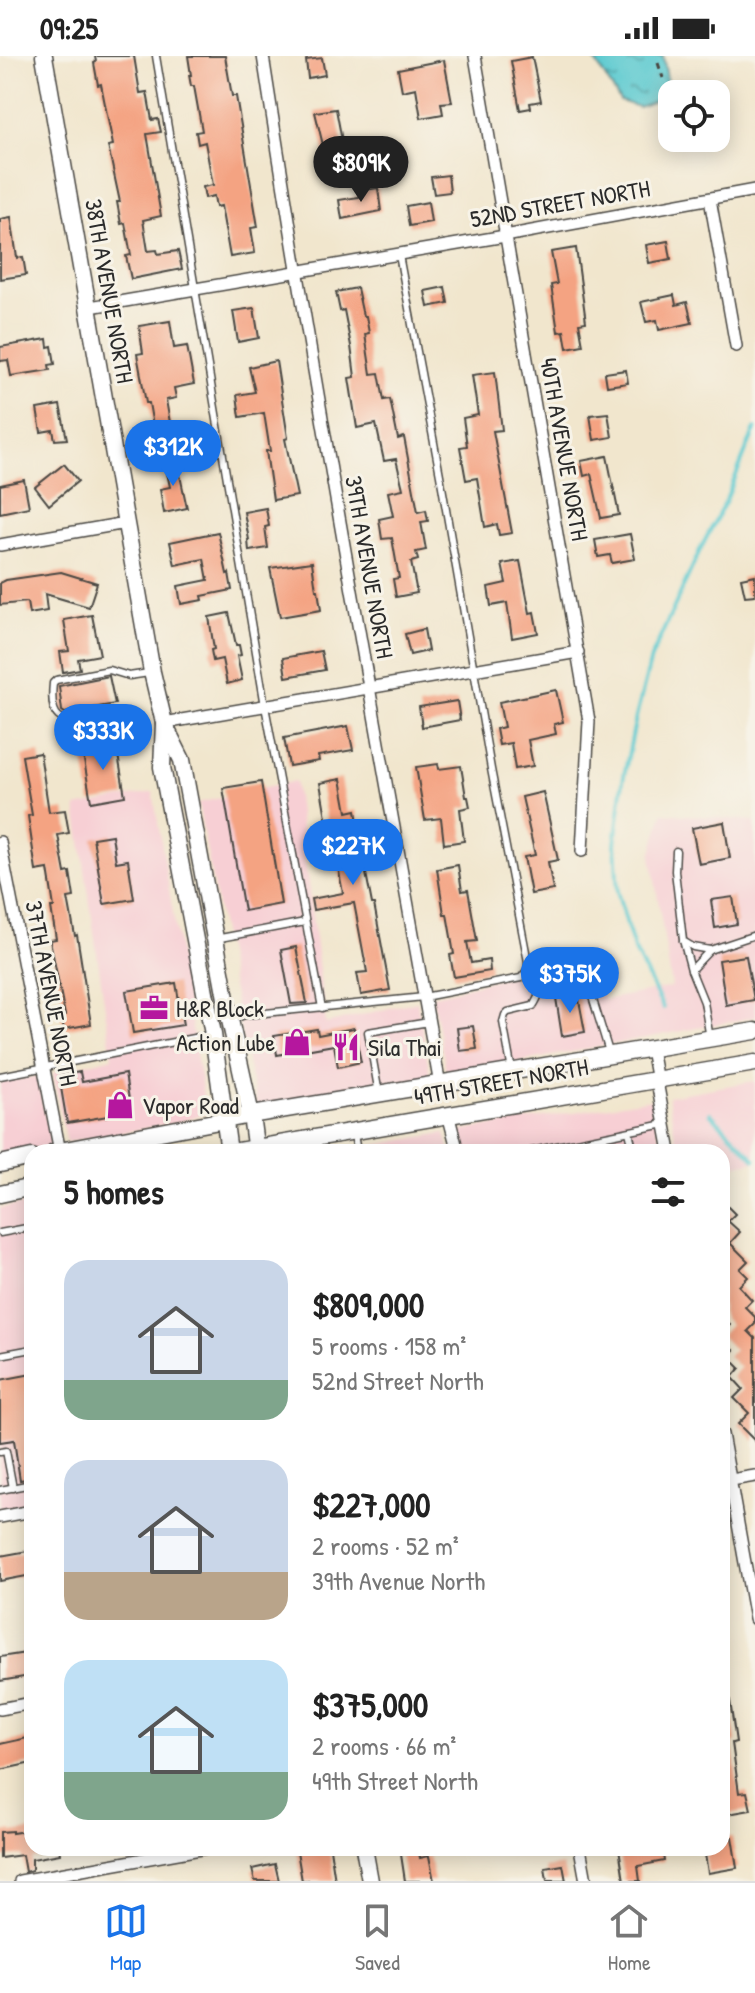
<!DOCTYPE html>
<meta charset="utf-8">
<style>
body{margin:0;font-family:"Patrick Hand",sans-serif;background:#f2f2f2;color:#222;height:100vh;display:flex;flex-direction:column;font-size:30px;white-space:nowrap}
*{box-sizing:border-box;margin:0}
p{font-size:26px;color:#767676}
.icon{flex:none;width:44px;height:44px;fill:none;stroke:currentColor;stroke-width:2;stroke-linecap:round;stroke-linejoin:round}
.map{position:relative;flex:1;overflow:hidden}
.details{position:absolute;left:24px;top:1088px;width:706px;height:712px;display:flex;flex-direction:column;background:#fff;border-radius:24px;box-shadow:0 4px 20px #0003}
.details>*{flex:none}
.controls{position:absolute;left:658px;top:24px;display:grid;gap:16px}
.controls a{display:grid;place-items:center;width:72px;height:72px;border-radius:16px;background:#fff;box-shadow:0 4px 20px #0003;font-size:40px}
.price{position:absolute;translate:-50% -68px;padding:0 18px;border-radius:28px;background:#1a73e8;color:#fff;font-size:26px;line-height:52px;filter:drop-shadow(0 2px 4px #0008)}
.price::after{content:'';position:absolute;left:50%;top:48px;width:24px;height:18px;margin-left:-12px;background:inherit;clip-path:polygon(0 0,100% 0,50% 100%)}
.price.active{background:#222;color:#fff}
ul{padding:0;list-style:none}
li{display:flex;align-items:center;gap:24px;height:200px;padding:0 40px}
li span{display:grid;place-items:center;flex:none;width:224px;height:160px;border-radius:24px;color:#555}
li>.icon{margin-inline-start:auto}
span .icon{width:96px;height:96px;fill:#fffc;stroke-width:1}
li b{font-size:34px}
h2{display:flex;justify-content:space-between;align-items:center;height:96px;padding:0 40px;font-size:34px}
.status{display:flex;justify-content:space-between;align-items:center;height:56px;padding:0 40px;background:#fff;direction:ltr}
.status svg{height:22px;fill:currentColor}
.menu{display:flex;justify-content:space-around;align-items:center;height:112px;border-top:2px solid #e0e0e0;background:#fff;font-size:22px;color:#767676}
.menu a{display:grid;justify-items:center;gap:4px}
.menu .active{color:#1a73e8}
.map>svg:first-child{display:block}
</style>
<div class="status"><b>09:25</b><svg viewBox="0 0 49 12"><path d="M0 12V9h3v3zM5 12V6h3v6zM10 12V3h3v9zM15 12V0h3v12zM26 1h20v11H26zM47 4h2v5h-2z"/></svg></div>
<div class="map">
<svg width="755" height="1825" viewBox="0 0 755 1825">
<defs>
<pattern id="water-ripples" width="26" height="14" patternUnits="userSpaceOnUse" patternTransform="scale(2)"><rect width="26" height="14" fill="#5dcad0"/><path d="M2 4q2-2 4 0t4 0M15 11q2-2 4 0t4 0" fill="none" stroke="#4da4a9"/></pattern>
</defs>
<rect width="100%" height="100%" fill="#f7f3e8"/>
<filter id="ink" filterUnits="userSpaceOnUse"><feTurbulence type="fractalNoise" baseFrequency=".0125" numOctaves="2"/><feDisplacementMap in="SourceGraphic" scale="16" xChannelSelector="R" yChannelSelector="G"/><feConvolveMatrix kernelMatrix="1 2 1 2 8 2 1 2 1" color-interpolation-filters="sRGB"/></filter>
<filter id="wash" filterUnits="userSpaceOnUse"><feTurbulence type="fractalNoise" baseFrequency=".006" numOctaves="4" result="noise"/><feDisplacementMap in="SourceGraphic" scale="32" xChannelSelector="R" yChannelSelector="G"/><feGaussianBlur stdDeviation="1.8" result="paint"/><feColorMatrix in="noise" values="0 0 0 0 0 0 0 0 0 0 0 0 0 0 0 0 0 1.4 0 .05"/><feComposite in="paint" operator="in"/></filter>
<g filter="url(#wash)">
<rect width="100%" height="100%" fill="#f1e6cd"/>
<g fill="#f7cfd4">
<path d="M295 725 326 968 417 945 431 1023 257 1051 238 963 198 747Z"/>
<path d="M153 736 206 1057 175 1067 66 1086 53 1017 112 1001 76 751Z"/>
<path d="M663 757 755 765V961L447 1020 432 940 594 897 604 944 672 931 651 800Z"/>
<path d="M37 1020 51 1089 0 1101V1027Z"/>
<path d="M755 1025V1105L722 1113V1096H678L668 1040Z"/>
<path d="M652 1043 662 1096H466L461 1075Z"/>
<path d="M445 1077 450 1096H334Z"/>
<path d="M32 1147V1448L0 1454V1152Z"/>
<path d="M722 1422 740 1524 722 1527Z"/>
</g>
<path fill="url(#water-ripples)" stroke="#447a7e" stroke-width="2" d="M592 0H663L670 39 639 51 620 45Z"/>
<g fill="none" stroke-linecap="round" stroke-linejoin="round">
<g stroke="#5dcad0" stroke-width="4">
<path d="M663 952 634 893 618 839 615 788 623 725 636 661 651 602 700 494 726 444 755 373"/>
<path d="M710 1057 755 1103"/>
</g>
</g>
<g id="blocks">
<g fill="#f4a382">
<path d="M95 0H134L140 37 147 36 152 64 158 63 161 76 147 78 161 160 143 164 148 195 157 194 158 198 178 195 182 213 131 223 126 200 131 199 125 167 121 168 117 146H120L108 90 113 89 101 28 98 29 94 7 96 6Z"/>
<path d="M188 0H225L232 40H236L258 171 251 172 255 197 230 201 221 150 216 151 214 140 205 142 203 131 213 129 205 86 198 88 196 76 202 75 194 30H191L189 19H191Z"/>
<path d="M532 1 541 45 530 47 531 52 520 54 511 5Z"/>
<path d="M322 2 325 19 308 22 306 4Z"/>
<path d="M444 4 452 46 441 47 443 58 421 62 416 32 402 35 398 13Z"/>
<path d="M336 53 346 106 328 110 315 56Z"/>
<path d="M448 119 450 136 434 138 431 121Z"/>
<path d="M378 132 381 155 342 163 339 144 359 141 358 135Z"/>
<path d="M428 146 431 166 409 170 406 150Z"/>
<path d="M11 161 17 202 23 201 26 219 0 223V163Z"/>
<path d="M668 185 671 203 649 207 646 189Z"/>
<path d="M576 192 586 266 579 267 583 289 567 292 564 275 558 276 551 229 557 228 551 196Z"/>
<path d="M445 231 448 247 428 251 425 235Z"/>
<path d="M357 232 363 260H366L369 277 365 278 371 318 379 317 384 344 390 343 398 383 404 381 418 456 426 454 428 465 421 466 426 494 416 496 418 504 411 506 417 537 396 541 393 523 399 522 392 482 382 483 379 463 393 460 388 436 403 433 396 403 384 405 376 368 357 372 349 322 355 321 351 290 344 254 340 255 336 236Z"/>
<path d="M674 239 676 249 687 246 692 267 659 274 657 264 646 266 641 246Z"/>
<path d="M254 252 259 282 238 286 233 255Z"/>
<path d="M170 265 174 292 187 290 194 328 174 332 176 342 166 344 172 378 155 381 149 347H146L137 298 143 297 139 270Z"/>
<path d="M47 283 48 291 52 290 55 308 49 309 50 314 11 320 8 304 0 305V291Z"/>
<path d="M276 305 288 382 285 383 297 440 273 444 266 395H270L264 357 240 361 237 339 255 336 249 311Z"/>
<path d="M626 314 628 327 607 330 605 317Z"/>
<path d="M495 316 502 374 493 375 512 477 499 479 497 468 485 471 477 422 466 424 460 391 467 390 463 362 478 359 472 319Z"/>
<path d="M60 349 67 383 55 384 53 374 41 376 37 353Z"/>
<path d="M608 357 612 381 594 384 590 359Z"/>
<path d="M607 400 619 459 601 462 591 418 584 420 581 405Z"/>
<path d="M176 401 187 452 164 457 160 433 170 431 164 403Z"/>
<path d="M64 408 78 425 49 449 35 431Z"/>
<path d="M24 424 29 451 0 457V429Z"/>
<path d="M266 452 269 470 265 471 268 492 249 495 248 484H249L244 456Z"/>
<path d="M218 476 227 518 229 517 232 534 202 540 203 544 181 548 178 530 208 524 204 503 175 509 170 486Z"/>
<path d="M630 478 635 503 612 507 610 499 598 501 595 484Z"/>
<path d="M520 505 530 557 534 556 538 577 512 582 507 547 491 550 488 531 506 527 502 508Z"/>
<path d="M312 506 316 534H318L321 554 280 561 270 512Z"/>
<path d="M61 516 97 527 89 551 45 538 47 555 29 558 27 546 0 549V527L6 524Z"/>
<path d="M755 519V539L745 540 741 522Z"/>
<path d="M229 557 236 589H239L241 599 237 600 242 624 227 628 222 603 213 605 211 594 214 593 209 561Z"/>
<path d="M92 559 100 599 78 603 80 613 63 616 60 596 69 595 64 564Z"/>
<path d="M424 573 428 595 410 599 405 578Z"/>
<path d="M321 595 325 614 286 621 283 602Z"/>
<path d="M109 620 115 648 65 657 62 655 59 630Z"/>
<path d="M556 634 563 666 554 668 556 678 528 684 533 710 515 713 511 687 499 689 496 673 504 671 499 646Z"/>
<path d="M457 645 460 664 422 671 419 651Z"/>
<path d="M348 670 353 694 318 700 319 705 289 710 284 682Z"/>
<path d="M116 687 125 740 91 746 82 692Z"/>
<path d="M40 697 49 756 65 754 69 777 58 779 65 817 70 816 74 841 68 842 75 880 77 879 91 968 64 973 61 960 65 959 50 884 56 883 51 851H54L48 813 36 815 28 760 32 759 22 700Z"/>
<path d="M438 708 439 713 461 710 466 741H468L470 751 460 753 464 785 444 788 441 762 425 764 416 711Z"/>
<path d="M341 723 347 756 356 754 360 779 350 780 355 809 364 807 372 848H374L390 934 361 939 357 917 367 916 354 847 313 854 311 843 343 837 333 784H330L320 727Z"/>
<path d="M261 726 281 848 244 855 223 732Z"/>
<path d="M543 736 558 804 548 806 553 834 531 838 524 801 535 799 522 741Z"/>
<path d="M724 766 730 802 699 808 692 772Z"/>
<path d="M112 779 116 806 128 804 134 843 104 848 93 782Z"/>
<path d="M458 809 462 835 468 834 477 885 467 886 471 907 489 904 490 915 454 921 450 899 454 898 447 858H444L437 813Z"/>
<path d="M733 841 737 868 715 872 711 844Z"/>
<path d="M296 891 307 947 291 948 281 894Z"/>
<path d="M746 900 754 944 726 949 719 904Z"/>
<path d="M176 927 183 969 133 977 126 935Z"/>
<path d="M571 939H578L585 976 562 980 556 942Z"/>
<path d="M473 970 477 993 460 995 457 972Z"/>
<path d="M354 972 361 1006 338 1011 334 989 277 999 274 980 317 973 318 979Z"/>
<path d="M80 1016 82 1026 125 1018 131 1056 67 1067 59 1020Z"/>
<path d="M722 1145 735 1158 728 1165 740 1176 730 1187 748 1205 740 1213 748 1221 739 1230 752 1244 745 1251 755 1261V1268L748 1275 755 1282V1385L738 1368 749 1357 734 1342 743 1333 732 1321 740 1312 728 1300 734 1294 722 1281V1278L730 1269 722 1260Z"/>
<path d="M32 1318V1422L20 1424 14 1384 0 1386V1324Z"/>
<path d="M28 1495 32 1519 0 1525V1500Z"/>
<path d="M26 1597 30 1620 0 1625V1601Z"/>
<path d="M722 1638H729L736 1686 732 1687 739 1737 747 1736 751 1754 722 1759Z"/>
<path d="M32 1681V1707L0 1714V1688Z"/>
<path d="M32 1774V1792H59L60 1798 32 1803V1814L25 1816 22 1799 0 1802V1776L12 1775V1777Z"/>
<path d="M732 1781 737 1812 708 1817 704 1792H722V1782Z"/>
<path d="M310 1792H330L335 1825H302L297 1795Z"/>
<path d="M400 1792H418L420 1802 429 1800 434 1825H405Z"/>
<path d="M619 1792H662L664 1805 638 1810 640 1825H624Z"/>
<path d="M275 1808 279 1825H255L252 1813Z"/>
<path d="M563 1809 566 1825H547L545 1812Z"/>
</g>
</g>
</g>
<g filter="url(#ink)">
<use href="#blocks" fill-opacity="0" stroke="#494743" stroke-width="2"/>
<g fill="none" stroke-linecap="round" stroke-linejoin="round">
<defs>
<g id="service">
<path d="M156 0 265 650 322 952"/>
<path d="M105 658C69 665 48 675 53 627L56 624 109 614 129 620 149 617"/>
<path d="M676 795 675 815 683 884 691 914 704 946 710 983"/>
<path d="M215 883 305 866"/>
<path d="M683 885 693 891 710 894"/>
<path d="M691 914 710 894 755 879"/>
<path d="M233 963 245 959 424 941 521 922 528 913V906L491 713 440 419 399 199"/>
<path d="M512 1015 503 966 505 959 508 956 533 950C545 933 542 909 570 912 578 912 581 915 586 921L609 996"/>
<path d="M0 1020 209 979"/>
<path d="M379 1038 368 976 429 966"/>
<path d="M629 1076 634 1096"/>
<path d="M354 1078 357 1096"/>
<path d="M527 1096 665 1068"/>
<path d="M0 1177 32 1171"/>
<path d="M0 1299 32 1293"/>
<path d="M0 1396 6 1395 13 1432"/>
<path d="M0 1434 32 1428"/>
</g>
<g id="minor">
<path d="M263 0C316 344 379 686 440 1029"/>
<path d="M475 0 589 665 582 795"/>
<path d="M710 143 736 290"/>
<path d="M90 251 505 180 755 134"/>
<path d="M0 489 126 467"/>
<path d="M164 667 578 596"/>
<path d="M0 786 60 1096"/>
<path d="M651 993 670 1096"/>
<path d="M448 1058 458 1096"/>
<path d="M722 1378 755 1563"/>
<path d="M731 1424 755 1420"/>
<path d="M0 1461 32 1455"/>
<path d="M0 1653 32 1647"/>
<path d="M580 1792 586 1825"/>
<path d="M20 1825 206 1792"/>
</g>
<g id="secondary">
<path d="M44 0 152 616 164 667 162 711 213 978 229 1096"/>
<path d="M164 668 182 704 230 964 251 1059 256 1096"/>
<path d="M54 1096 251 1059 755 975"/>
<path d="M232 1096 755 1007"/>
<path d="M0 1108 32 1101"/>
<path d="M0 1138 32 1131"/>
<path d="M364 1792 370 1825"/>
</g>
</defs>
<use href="#service" stroke="#494743" stroke-width="9"/>
<use href="#minor" stroke="#494743" stroke-width="14"/>
<use href="#secondary" stroke="#494743" stroke-width="19"/>
<path stroke="#494743" stroke-width="3" stroke-dasharray="6 6" stroke-linecap="butt" d="M658 7 663 22"/>
<use href="#service" stroke="#fff" stroke-width="6"/>
<use href="#minor" stroke="#fff" stroke-width="11"/>
<use href="#secondary" stroke="#fff" stroke-width="16"/>
</g>
</g>
<defs>
<symbol id="office-bare" viewBox="-9 -9 18 18"><path d="M-6-3h4V-5.5h4V-3h4V5H-6ZM-1-4.5V-3h2v-1.5ZM-6 0V1H6V0Z" fill="#b5179e" stroke="#f7f3e8" stroke-width="2.5" paint-order="stroke"/></symbol>
<symbol id="shop-bare" viewBox="-9 -9 18 18"><path d="M-5-2.5h2.3a2.7 3.5 0 0 1 5.4 0H5L5.5 6h-11ZM-1.5-2.5h3a1.5 2.3 0 0 0-3 0Z" fill="#b5179e" stroke="#f7f3e8" stroke-width="2.5" paint-order="stroke"/></symbol>
<symbol id="restaurant-bare" viewBox="-9 -9 18 18"><path d="M-5-6h1v4h1v-4h1v4h1v-4h1v5L-1.5 .5V6h-2V.5L-5-1ZM5-6V6H3V1.5H1.5Q1.5-4 5-6Z" fill="#b5179e" stroke="#f7f3e8" stroke-width="2.5" paint-order="stroke"/></symbol>
</defs>
<g fill-rule="evenodd">
<use href="#office-bare" x="134" y="932" width="40" height="40"/>
<use href="#shop-bare" x="277" y="966" width="40" height="40"/>
<use href="#restaurant-bare" x="326" y="971" width="40" height="40"/>
<use href="#shop-bare" x="100" y="1029" width="40" height="40"/>
</g>
<g text-anchor="middle" dominant-baseline="central" stroke-width="6" stroke-linejoin="round" paint-order="stroke">
<g font-size="24" fill="#2b2b2b" stroke="#f7f3e8">
<text transform="translate(560 147) rotate(-10)">52ND STREET NORTH</text>
<text transform="translate(110 235) rotate(80)">38TH AVENUE NORTH</text>
<text transform="translate(565 393) rotate(80)">40TH AVENUE NORTH</text>
<text transform="translate(370 511) rotate(80)">39TH AVENUE NORTH</text>
<text transform="translate(52 937) rotate(79)">37TH AVENUE NORTH</text>
<text transform="translate(501 1025) rotate(-10)">49TH STREET NORTH</text>
</g>
<g font-size="24" fill="#2b2b2b" stroke="#f7f3e8" text-anchor="start">
<text x="176" y="952">H&amp;R Block</text>
<text x="275" y="986" text-anchor="end">Action Lube</text>
<text x="368" y="991">Sila Thai</text>
<text x="142" y="1049">Vapor Road</text>
</g>
</g>
</svg>
<div class="controls">
<a><svg class="icon" aria-label="locate" viewBox="0 0 24 24"><circle cx="12" cy="12" r="6"/><path d="M12 2v4M12 18v4M2 12h4M18 12h4"/></svg></a>
</div>
<b class="price active" style="left:361px;top:148px">$809K</b>
<b class="price" style="left:173px;top:432px">$312K</b>
<b class="price" style="left:103px;top:716px">$333K</b>
<b class="price" style="left:353px;top:831px">$227K</b>
<b class="price" style="left:570px;top:959px">$375K</b>
<section class="details">
<h2>5 homes<svg class="icon" aria-label="filters" viewBox="0 0 24 24"><path d="M4 7h16M4 17h16"/><circle cx="9" cy="7" r="2"/><circle cx="15" cy="17" r="2"/></svg></h2>
<ul>
<li><span style="background:linear-gradient(#c9d6e8 75%,#7fa58c 0)"><svg class="icon" aria-label="home" viewBox="0 0 24 24"><path d="M3 11l9-7 9 7M6 9v11h12V9"/></svg></span><div><b>$809,000</b><p>5 rooms · 158 m²</p><p>52nd Street North</p></div></li>
<li><span style="background:linear-gradient(#c9d6e8 70%,#b9a48a 0)"><svg class="icon" aria-label="home" viewBox="0 0 24 24"><path d="M3 11l9-7 9 7M6 9v11h12V9"/></svg></span><div><b>$227,000</b><p>2 rooms · 52 m²</p><p>39th Avenue North</p></div></li>
<li><span style="background:linear-gradient(#bfe0f5 70%,#7fa58c 0)"><svg class="icon" aria-label="home" viewBox="0 0 24 24"><path d="M3 11l9-7 9 7M6 9v11h12V9"/></svg></span><div><b>$375,000</b><p>2 rooms · 66 m²</p><p>49th Street North</p></div></li>
</ul>
</section>
</div>
<nav class="menu">
<a class="active"><svg class="icon" aria-label="map" viewBox="0 0 24 24"><path d="M3 6l6-2 6 2 6-2v14l-6 2-6-2-6 2zM9 4v14M15 6v14"/></svg>Map</a>
<a><svg class="icon" aria-label="saved" viewBox="0 0 24 24"><path d="M7 4h10v16l-5-4-5 4z"/></svg>Saved</a>
<a><svg class="icon" aria-label="home" viewBox="0 0 24 24"><path d="M3 11l9-7 9 7M6 9v11h12V9"/></svg>Home</a>
</nav>
